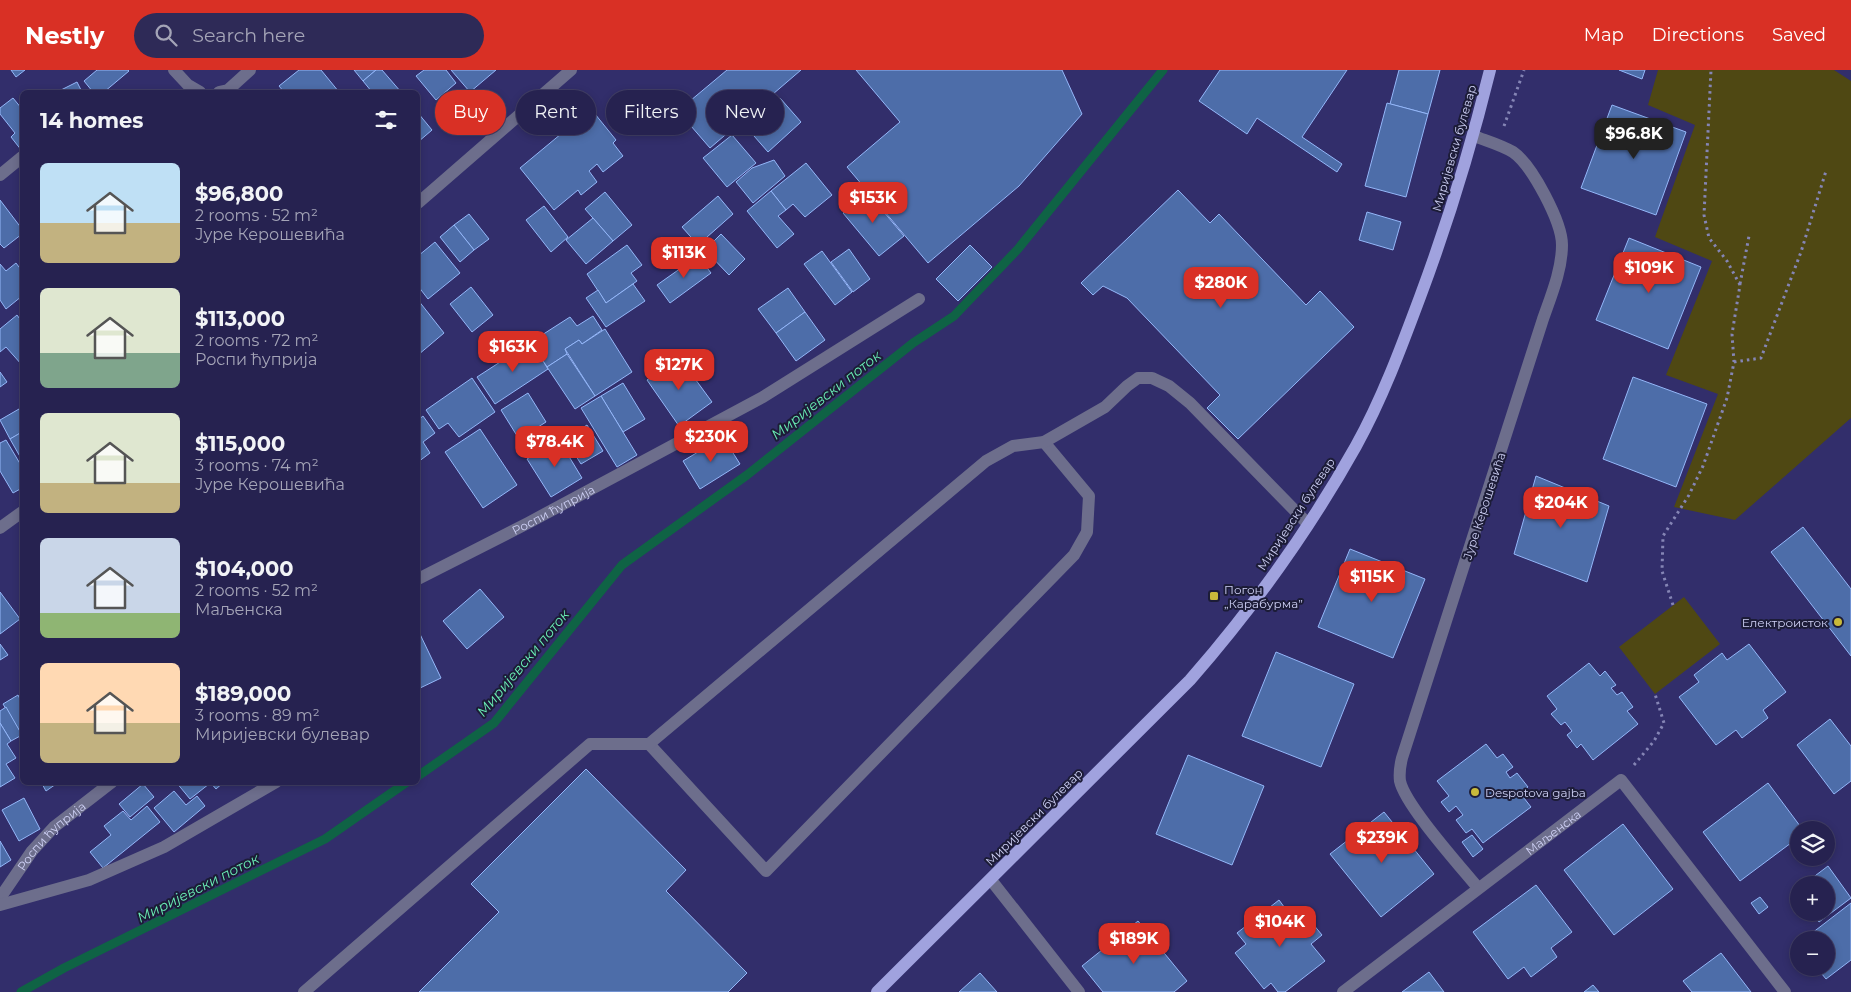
<!DOCTYPE html>
<meta charset="utf-8">
<style>
body{margin:0;font-family:Montserrat,sans-serif;background:#2e2a57;color:#f1f3f6;height:100vh;display:flex;flex-direction:column;font-size:19px;white-space:nowrap}
*{box-sizing:border-box;margin:0}
p{font-size:16px;color:#a4a4b7}
.icon{flex:none;width:28px;height:28px;fill:none;stroke:currentColor;stroke-width:2;stroke-linecap:round;stroke-linejoin:round}
.map{position:relative;flex:1;overflow:hidden}
.details{position:absolute;left:20px;top:20px;width:400px;height:695px;display:flex;flex-direction:column;background:#262250;border-radius:8px;box-shadow:0 2px 8px #0003,0 0 0 1px #423f67}
.details>*{flex:none}
.hud{position:absolute;left:435px;top:20px;width:475px;height:45px;display:flex;gap:10px}
.buttons{position:absolute;left:1790px;top:751px;display:grid;gap:10px}
.buttons a{display:grid;place-items:center;width:45px;height:45px;border-radius:50%;background:#262250;box-shadow:0 2px 8px #0003,0 0 0 1px #423f67;font-size:25px}
.price{position:absolute;translate:-50% -42px;padding:0 11px;border-radius:10px;background:#d93025;color:#fff;font-size:16px;line-height:32px;filter:drop-shadow(0 1px 2px #0008)}
.price::after{content:'';position:absolute;left:50%;top:30px;width:15px;height:11px;margin-left:-8px;background:inherit;clip-path:polygon(0 0,100% 0,50% 100%)}
.price.active{background:#222;color:#fff}
ul{padding:0;list-style:none}
li{display:flex;align-items:center;gap:15px;height:125px;padding:0 20px}
li span{display:grid;place-items:center;flex:none;width:140px;height:100px;border-radius:8px;color:#555}
li>.icon{margin-inline-start:auto}
span .icon{width:60px;height:60px;fill:#fffc;stroke-width:1}
li b{font-size:21px}
h2{display:flex;justify-content:space-between;align-items:center;height:60px;padding:0 20px;font-size:21px}
.chip{padding:0 18px;border-radius:22px;background:#262250;box-shadow:0 2px 8px #0003,0 0 0 1px #423f67;font-size:18px;line-height:45px}
.chip.active{background:#d93025;color:#fff}
header{display:flex;align-items:center;gap:30px;box-sizing:border-box;height:70px;padding:0 25px;background:#d93025;color:#fff}
header strong{font-size:24px}
nav{display:flex;gap:28px;margin-inline-start:auto;font-size:18px}
.search{width:350px;height:45px;background:#2e2a57;display:flex;align-items:center;gap:12px;box-sizing:border-box;padding:0 18px;border-radius:28px;color:#a4a4b7;font-size:19px}
.map>svg:first-child{display:block}
</style>
<header>
<strong>Nestly</strong>
<div class="search"><svg class="icon" aria-label="search" viewBox="0 0 24 24"><circle cx="10" cy="10" r="6"/><path d="M15 15l6 6"/></svg>Search here</div>
<nav><a>Map</a><a>Directions</a><a>Saved</a></nav>
</header>
<div class="map">
<svg width="1851" height="922" viewBox="0 0 1851 922">
<rect width="100%" height="100%" fill="#322e6b"/>
<g fill="#4f4813">
<path d="M1658 0H1834L1851 11V348L1735 450 1674 437 1718 324 1666 305 1712 191 1655 167 1695 55 1648 35Z"/>
<path d="M1684 527 1720 574 1655 624 1619 577Z"/>
</g>
<g fill="none" stroke-linecap="round" stroke-linejoin="round">
<g stroke="#0f6345" stroke-width="9">
<path d="M418 706 494 653 622 495 747 405 913 273 954 246 1018 179 1163 0"/>
<path d="M21 922 64 898 325 769 407 712"/>
</g>
</g>
<g fill="#4d6da9" stroke="#94b7f9">
<path d="M11 0H25L16 7Z"/>
<path d="M97 0H128L129 1 104 22H93L84 11Z"/>
<path d="M299 0H321L339 22H284L279 16Z"/>
<path d="M354 0H376L363 11Z"/>
<path d="M376 0H382L401 22H372L363 11Z"/>
<path d="M424 0H446L456 13 436 30 416 6Z"/>
<path d="M451 0H496L470 22Z"/>
<path d="M727 0H801L710 78 678 41Z"/>
<path d="M856 0H1062L1082 44 1019 116 928 193 847 97 900 52Z"/>
<path d="M1220 0H1347L1302 67 1342 94 1337 102 1257 48 1247 64 1199 31Z"/>
<path d="M1399 0H1440L1428 44 1390 34Z"/>
<path d="M1619 0H1645L1642 9Z"/>
<path d="M77 12 82 22H57Z"/>
<path d="M13 28 22 39V81L11 67 15 63 0 44V38Z"/>
<path d="M780 28 801 52 768 82 747 58Z"/>
<path d="M1387 33 1428 44 1406 127 1365 116Z"/>
<path d="M1612 35 1686 62 1656 145 1581 118Z"/>
<path d="M591 39 616 70 613 73 623 86 603 102 597 94 589 101 597 112 581 125 578 120 554 140 520 98Z"/>
<path d="M418 43 432 60 418 72Z"/>
<path d="M732 65 756 93 727 117 703 88Z"/>
<path d="M774 90 785 106 753 133 736 112 752 98Z"/>
<path d="M806 93 832 125 805 147 793 134 786 140 771 121Z"/>
<path d="M1178 120 1210 153 1219 144 1306 235 1320 221 1354 257 1238 369 1207 338 1220 325 1127 228 1103 216 1093 225 1081 213Z"/>
<path d="M771 121 786 140 778 146 794 164 777 178 747 141Z"/>
<path d="M605 122 632 155 613 171 585 139Z"/>
<path d="M867 122 904 166 879 186 843 143Z"/>
<path d="M718 126 733 144 698 175 682 157Z"/>
<path d="M0 130 22 159V164L4 178 0 174Z"/>
<path d="M544 136 568 167 551 182 526 150Z"/>
<path d="M1367 142 1401 152 1393 180 1359 170Z"/>
<path d="M469 144 489 169 474 180 454 155Z"/>
<path d="M593 148 613 171 586 194 566 170Z"/>
<path d="M454 155 474 180 460 192 440 167Z"/>
<path d="M721 164 745 189 729 205 705 180Z"/>
<path d="M1629 168 1701 197 1668 279 1596 250Z"/>
<path d="M435 172 460 203 428 229 418 216V186Z"/>
<path d="M627 175 642 195 631 203 637 211 606 233 587 204Z"/>
<path d="M970 175 992 197 958 231 936 209Z"/>
<path d="M849 179 870 209 853 222 831 192Z"/>
<path d="M822 181 852 222 835 235 804 194Z"/>
<path d="M698 186 711 203 670 233 657 215Z"/>
<path d="M16 193 22 201V226L6 239 0 230V194L6 201Z"/>
<path d="M633 214 645 231 606 257 586 228 598 220 606 233Z"/>
<path d="M471 217 493 245 472 262 450 234Z"/>
<path d="M788 218 805 242 776 263 758 239Z"/>
<path d="M418 230 444 263 418 285Z"/>
<path d="M805 242 825 270 796 291 776 263Z"/>
<path d="M17 245 22 252V295L6 277 0 282V259Z"/>
<path d="M593 246 602 260 582 274 579 270 565 279 567 284 547 297 531 272 570 247 577 256Z"/>
<path d="M605 259 632 302 595 326 565 279 579 270 582 274Z"/>
<path d="M531 272 548 299 495 334 477 307Z"/>
<path d="M567 284 595 326 575 339 547 297Z"/>
<path d="M679 287 712 332 679 356 647 310Z"/>
<path d="M0 302 7 312 0 317Z"/>
<path d="M1633 307 1707 334 1676 417 1603 389Z"/>
<path d="M472 308 495 342 459 367 448 353 439 359 426 340Z"/>
<path d="M623 313 645 349 623 362 601 326Z"/>
<path d="M528 323 546 352 519 369 501 340Z"/>
<path d="M601 326 637 385 617 397 581 338Z"/>
<path d="M19 339 22 345V362L10 369 0 350Z"/>
<path d="M423 346 435 363 423 372 430 383 418 392V350Z"/>
<path d="M587 355 603 381 581 394 565 369Z"/>
<path d="M480 359 517 415 483 438 445 382Z"/>
<path d="M22 362V390L10 369Z"/>
<path d="M723 367 740 394 700 419 683 391Z"/>
<path d="M6 370 22 397V418L13 423 0 401V373Z"/>
<path d="M559 370 582 408 551 427 527 389Z"/>
<path d="M1536 406 1609 436 1587 512 1514 484Z"/>
<path d="M1803 457 1851 519V586L1771 482Z"/>
<path d="M1350 479 1425 509 1393 588 1318 557Z"/>
<path d="M480 519 504 547 467 579 443 551Z"/>
<path d="M0 522 20 549 0 564Z"/>
<path d="M418 560 441 608 418 619Z"/>
<path d="M0 574 8 585 0 590Z"/>
<path d="M1749 574 1786 622 1763 640 1768 648 1742 668 1736 660 1716 675 1679 627 1699 612 1694 605 1722 583 1727 590Z"/>
<path d="M1276 582 1354 614 1321 697 1242 666Z"/>
<path d="M1589 593 1600 606 1605 601 1616 615 1611 618 1617 625 1622 622 1633 637 1627 641 1638 654 1593 690 1581 674 1577 678 1567 665 1572 661 1565 652 1561 655 1551 644 1557 639 1547 626Z"/>
<path d="M18 625 22 633V665L3 634Z"/>
<path d="M6 637 22 665 11 671 0 653V641Z"/>
<path d="M1830 649 1851 676V711L1834 724 1797 675Z"/>
<path d="M0 653 11 671 7 674 16 688 6 694 15 708 0 717Z"/>
<path d="M1486 674 1497 688 1503 684 1513 697 1506 702 1510 708 1517 703 1528 717 1520 723 1531 737 1483 773 1472 759 1466 763 1456 750 1463 745 1456 736 1449 742 1441 732 1449 726 1437 711Z"/>
<path d="M1188 685 1264 716 1232 795 1156 764Z"/>
<path d="M586 699 686 800 666 821 747 903 728 922H419L499 842 471 814Z"/>
<path d="M41 712H59L46 721Z"/>
<path d="M176 712H208L209 714 190 729Z"/>
<path d="M210 712H224L216 719Z"/>
<path d="M1768 713 1803 760H1799V767L1740 811 1703 762Z"/>
<path d="M143 714 154 727 130 747 119 734Z"/>
<path d="M174 721 186 735 197 726 205 736 174 762 154 738Z"/>
<path d="M24 728 40 759 19 771 2 740Z"/>
<path d="M147 736 160 752 103 798 90 782 111 765 104 756 123 741 131 750Z"/>
<path d="M1384 742 1434 804 1381 847 1330 784Z"/>
<path d="M1623 754 1673 819 1614 865 1564 800Z"/>
<path d="M1472 765 1483 779 1473 787 1462 772Z"/>
<path d="M0 771 11 790 0 797Z"/>
<path d="M1828 796 1851 828 1819 852 1811 842H1826V815H1803Z"/>
<path d="M1536 815 1572 862 1551 878 1557 887 1531 907 1524 897 1508 909 1473 862Z"/>
<path d="M1760 827 1768 837 1759 844 1751 833Z"/>
<path d="M1279 830 1290 845 1299 837 1322 865 1311 874 1325 891 1285 922H1278L1271 913 1264 919 1235 883 1246 874 1237 863Z"/>
<path d="M1851 833V890L1826 909 1817 898H1826V870H1803Z"/>
<path d="M1138 851 1187 911 1174 922H1103L1082 896Z"/>
<path d="M1721 883 1751 922H1692L1683 911Z"/>
<path d="M1429 902 1444 922H1402Z"/>
<path d="M980 903 997 922H959Z"/>
<path d="M1593 915 1599 922H1584Z"/>
</g>
<g fill="none" stroke-linecap="round" stroke-linejoin="round">
<g stroke="#8585b5" stroke-width="3" stroke-dasharray="2.5 4" stroke-linecap="butt">
<path d="M1504 56 1524 0"/>
<path d="M1740 214 1749 166"/>
<path d="M1734 292 1761 288 1801 182 1826 101"/>
<path d="M1673 535 1662 501 1663 466 1689 425 1703 396 1727 328 1734 292 1732 264 1740 215 1727 191 1709 168 1704 145 1711 0"/>
<path d="M1634 695 1654 671 1664 653 1655 624"/>
</g>
<g stroke="#6d6e8c" stroke-width="12">
<path d="M174 0 188 15 200 22"/>
<path d="M219 22 228 20 250 0"/>
<path d="M1474 66C1487 71 1501 75 1513 82 1532 95 1562 152 1562 175 1562 200 1551 226 1543 249L1402 688C1400 696 1399 703 1400 711 1405 735 1460 796 1478 818"/>
<path d="M0 105 22 87"/>
<path d="M418 133 571 0"/>
<path d="M0 458 22 442"/>
<path id="s1" d="M418 509 528 453 763 327 919 229"/>
<path d="M649 674 766 801 1074 485 1087 462 1089 426 1044 372"/>
<path d="M991 810 1079 922"/>
<path id="s2" d="M0 828 32 781 54 757 112 712"/>
<path d="M0 835 89 810 164 777 276 712"/>
<path d="M304 922 590 674H649L986 391 1013 376 1044 372 1105 337 1127 316 1138 308H1152L1169 316 1190 333 1308 454"/>
<path id="s3" d="M1343 922 1621 710 1785 922"/>
</g>
<path stroke="#a0a2de" stroke-width="12" d="M877 922 1190 610C1253 538 1309 460 1356 376 1382 329 1401 278 1420 227 1448 152 1471 77 1490 0"/>
</g>
<g fill="#c9ba3a" stroke="#1c1c37" stroke-width="2">
<rect x="1209" y="521" width="10" height="10" rx="2.5"/>
<circle cx="1838" cy="552" r="5"/>
<circle cx="1475" cy="722" r="5"/>
</g>
<g text-anchor="middle" dominant-baseline="central" stroke-width="4" stroke-linejoin="round" paint-order="stroke">
<g font-size="12" fill="#cdcff4" stroke="#1c1c37">
<text transform="translate(1454 78) rotate(-74)">Миријевски булевар</text>
<text transform="translate(1484 436) rotate(-72)">Јуре Керошевића</text>
<text stroke="none"><textPath href="#s1" startOffset="152">Роспи ћуприја</textPath></text>
<text transform="translate(1296 444) rotate(-57)">Миријевски булевар</text>
<text transform="translate(1034 747) rotate(-45)">Миријевски булевар</text>
<text stroke="none"><textPath href="#s3" startOffset="264">Маљенска</textPath></text>
<text stroke="none"><textPath href="#s2" startOffset="81">Роспи ћуприја</textPath></text>
</g>
<g font-size="12" fill="#cdcff4" stroke="#1c1c37" text-anchor="start">
<text x="1224" y="519">Погон<tspan x="1224" dy="14">„Карабурма”</tspan></text>
<text x="1828" y="552" text-anchor="end">Електроисток</text>
<text x="1485" y="722">Despotova gajba</text>
</g>
<g font-size="14" font-style="italic" fill="#6bf0b7" stroke="#1c1c37">
<text transform="translate(826 325) rotate(-38)">Миријевски поток</text>
<text transform="translate(523 593) rotate(-50)">Миријевски поток</text>
<text transform="translate(198 818) rotate(-27)">Миријевски поток</text>
</g>
</g>
</svg>
<div class="buttons">
<a><svg class="icon" aria-label="layers" viewBox="0 0 24 24"><path d="M12 4l9 5-9 5-9-5zM3 14l9 5 9-5"/></svg></a>
<a>+</a>
<a>−</a>
</div>
<b class="price active" style="left:1634px;top:90px">$96.8K</b>
<b class="price" style="left:873px;top:154px">$153K</b>
<b class="price" style="left:684px;top:209px">$113K</b>
<b class="price" style="left:1649px;top:224px">$109K</b>
<b class="price" style="left:1221px;top:239px">$280K</b>
<b class="price" style="left:513px;top:303px">$163K</b>
<b class="price" style="left:679px;top:321px">$127K</b>
<b class="price" style="left:711px;top:393px">$230K</b>
<b class="price" style="left:555px;top:398px">$78.4K</b>
<b class="price" style="left:1561px;top:459px">$204K</b>
<b class="price" style="left:1372px;top:533px">$115K</b>
<b class="price" style="left:1382px;top:794px">$239K</b>
<b class="price" style="left:1280px;top:878px">$104K</b>
<b class="price" style="left:1134px;top:895px">$189K</b>
<div class="hud">
<a class="chip active">Buy</a>
<a class="chip">Rent</a>
<a class="chip">Filters</a>
<a class="chip">New</a>
</div>
<section class="details">
<h2>14 homes<svg class="icon" aria-label="filters" viewBox="0 0 24 24"><path d="M4 7h16M4 17h16"/><circle cx="9" cy="7" r="2"/><circle cx="15" cy="17" r="2"/></svg></h2>
<ul>
<li><span style="background:linear-gradient(#bfe0f5 60%,#c2b280 0)"><svg class="icon" aria-label="home" viewBox="0 0 24 24"><path d="M3 11l9-7 9 7M6 9v11h12V9"/></svg></span><div><b>$96,800</b><p>2 rooms · 52 m²</p><p>Јуре Керошевића</p></div></li>
<li><span style="background:linear-gradient(#dfe7d0 65%,#7fa58c 0)"><svg class="icon" aria-label="home" viewBox="0 0 24 24"><path d="M3 11l9-7 9 7M6 9v11h12V9"/></svg></span><div><b>$113,000</b><p>2 rooms · 72 m²</p><p>Роспи ћуприја</p></div></li>
<li><span style="background:linear-gradient(#dfe7d0 70%,#c2b280 0)"><svg class="icon" aria-label="home" viewBox="0 0 24 24"><path d="M3 11l9-7 9 7M6 9v11h12V9"/></svg></span><div><b>$115,000</b><p>3 rooms · 74 m²</p><p>Јуре Керошевића</p></div></li>
<li><span style="background:linear-gradient(#c9d6e8 75%,#8fb573 0)"><svg class="icon" aria-label="home" viewBox="0 0 24 24"><path d="M3 11l9-7 9 7M6 9v11h12V9"/></svg></span><div><b>$104,000</b><p>2 rooms · 52 m²</p><p>Маљенска</p></div></li>
<li><span style="background:linear-gradient(#ffd9b3 60%,#c2b280 0)"><svg class="icon" aria-label="home" viewBox="0 0 24 24"><path d="M3 11l9-7 9 7M6 9v11h12V9"/></svg></span><div><b>$189,000</b><p>3 rooms · 89 m²</p><p>Миријевски булевар</p></div></li>
</ul>
</section>
</div>
